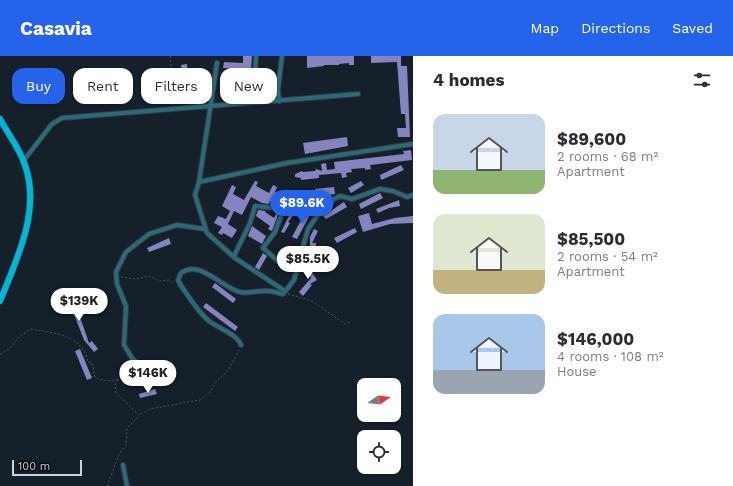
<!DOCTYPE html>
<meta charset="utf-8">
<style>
body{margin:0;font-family:"Work Sans",sans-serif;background:#f7f7f7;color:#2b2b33;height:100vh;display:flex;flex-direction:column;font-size:15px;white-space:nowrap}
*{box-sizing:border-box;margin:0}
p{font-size:13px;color:#7c7c81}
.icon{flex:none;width:22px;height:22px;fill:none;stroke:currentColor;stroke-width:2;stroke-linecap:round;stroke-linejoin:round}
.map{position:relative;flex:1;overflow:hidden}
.panel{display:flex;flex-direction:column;background:#fff;width:320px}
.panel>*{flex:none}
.banner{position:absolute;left:12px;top:12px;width:341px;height:36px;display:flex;gap:8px}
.needle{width:26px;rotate:76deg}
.fabs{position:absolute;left:357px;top:322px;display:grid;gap:8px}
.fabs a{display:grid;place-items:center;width:44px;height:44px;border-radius:8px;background:#fff;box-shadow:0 1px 3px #0004;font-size:20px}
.scale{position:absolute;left:12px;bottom:10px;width:70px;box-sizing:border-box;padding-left:4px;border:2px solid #cbd3db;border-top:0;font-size:11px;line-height:14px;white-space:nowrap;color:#cbd3db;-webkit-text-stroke:3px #05090e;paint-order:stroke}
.price{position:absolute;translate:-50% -34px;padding:0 9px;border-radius:14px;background:#fff;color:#222;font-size:13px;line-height:26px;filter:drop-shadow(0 1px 2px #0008)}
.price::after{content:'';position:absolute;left:50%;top:24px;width:12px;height:9px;margin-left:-6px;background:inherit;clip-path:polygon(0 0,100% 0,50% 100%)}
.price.current{background:#2563eb;color:#fff}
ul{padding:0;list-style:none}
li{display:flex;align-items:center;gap:12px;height:100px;padding:0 20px}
li span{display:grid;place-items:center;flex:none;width:112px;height:80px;border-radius:12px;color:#555}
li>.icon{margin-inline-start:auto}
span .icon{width:48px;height:48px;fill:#fffc;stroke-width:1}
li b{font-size:17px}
h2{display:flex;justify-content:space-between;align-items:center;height:48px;padding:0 20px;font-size:17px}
.tag{padding:0 14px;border-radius:12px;background:#fff;box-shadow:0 1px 3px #0004;font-size:14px;line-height:36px}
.tag.current{background:#2563eb;color:#fff}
header{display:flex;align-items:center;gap:24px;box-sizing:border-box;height:56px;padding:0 20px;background:#2563eb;color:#fff}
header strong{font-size:19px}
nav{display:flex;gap:22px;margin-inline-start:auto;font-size:14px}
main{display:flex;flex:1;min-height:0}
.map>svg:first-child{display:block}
</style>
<header>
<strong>Casavia</strong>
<nav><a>Map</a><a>Directions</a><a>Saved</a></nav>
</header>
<main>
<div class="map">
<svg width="413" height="430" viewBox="0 0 413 430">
<rect width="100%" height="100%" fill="#15202b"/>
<g fill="#8584c0">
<path d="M243 0H252L251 13 223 12 224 6 243 7Z"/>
<path d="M307 0H354V9H349V7L339 8V9H324V10L307 12Z"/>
<path d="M371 0H401V10H407L410 81H398L397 72H406L405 58H401L397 6 371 7Z"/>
<path d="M187 8 188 22V30L183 29 181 9Z"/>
<path d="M223 19H250V25L223 24Z"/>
<path d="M223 33H250V38L223 39Z"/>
<path d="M347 81 348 90 305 98 303 87Z"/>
<path d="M411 94 412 104 370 109 371 113 365 114V112L351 113 352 116 346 117 347 121 342 122 341 117 319 119V122L301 124V122L295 121V118L302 115 303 116 315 115 316 113 322 115 321 108 326 107 327 114 335 113 334 106 404 98 403 95Z"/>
<path d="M401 109 404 114 381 124 380 119Z"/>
<path d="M255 125 258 126 256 130 269 137 273 129 277 131 275 136 283 141 279 149 270 145 269 148 262 147 251 141 242 159 234 155 228 168 237 174 232 182 223 177 222 179 218 177 222 171 214 167 218 160 226 163 230 155 222 150 232 129 236 131 233 138 244 144Z"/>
<path d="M361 125 364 129 351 137 348 132Z"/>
<path d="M334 131 335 138 316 141 315 133Z"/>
<path d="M380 137 383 142 361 153 359 148Z"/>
<path d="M399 144 400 150 389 152 378 157 376 153Z"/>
<path d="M344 146 347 151 326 163 323 160Z"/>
<path d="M307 153 312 155 297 183 292 181Z"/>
<path d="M258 154 266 155 265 156 274 162 277 156H279L272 175 268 173 270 170 256 160Z"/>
<path d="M292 154 295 157 288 166 290 167 284 177 281 176Z"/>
<path d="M369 157 372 168 395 162 413 160V167L390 168 363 176 358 160Z"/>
<path d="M252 170 266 180 262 188 248 180Z"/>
<path d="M355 172 357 176 337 187 334 182Z"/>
<path d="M314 173 318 175 312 187H316L315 197H310V181Z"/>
<path d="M169 182 171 188 149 196 147 192Z"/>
<path d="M263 197 267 200 259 214 255 211Z"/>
<path d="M305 206 317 224 310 228 312 229 303 240 299 236 311 222 302 209Z"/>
<path d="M215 227 236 243 233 247 212 231Z"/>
<path d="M66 237 79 258 89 287 92 285 98 293 94 296 84 284 75 261 62 240Z"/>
<path d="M206 247 238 271 235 275 203 251Z"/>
<path d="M80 293 92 322 87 324 75 295Z"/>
<path d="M155 333 157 338 140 342 139 338Z"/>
</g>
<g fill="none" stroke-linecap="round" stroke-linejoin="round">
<defs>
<g id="street">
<path d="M217 7 199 126 195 139 207 177 235 202 285 235"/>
<path d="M254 42 256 0"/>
<path d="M279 45 278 33 282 0"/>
<path d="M24 104 52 68 62 62 358 38"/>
<path d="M199 126 287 107 413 88"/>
<path d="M234 200 250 167 255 150 284 153"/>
<path d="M278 205 263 192 275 176 287 144"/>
<path d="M241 289C237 278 218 272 209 265 197 255 189 241 180 228L178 224 181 217C200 203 222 232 240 236 248 238 256 235 264 235 270 234 277 237 283 238L294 224 308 173 317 160 334 143 340 140 352 143 380 133 393 135 407 141 413 139"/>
<path d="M160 328 132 302 124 289 126 250 117 228 116 216 126 196 149 178 177 169 205 173"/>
<path d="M123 409 127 430"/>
</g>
<path id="primary" d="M0 63C8 78 20 93 25 109 41 154 17 203 0 245"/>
</defs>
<use href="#street" stroke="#323d47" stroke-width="6"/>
<use href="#primary" stroke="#323d47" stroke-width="8"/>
<g stroke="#4c5761" stroke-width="1" stroke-dasharray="2 2" stroke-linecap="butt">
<path d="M170 0C173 17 169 32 172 49"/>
<path d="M121 221 136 223 149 220 159 225 169 224 174 228"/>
<path d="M288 238 312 245 345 268 350 266"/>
<path d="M0 298 9 293 19 281 31 273C48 276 76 278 85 297 87 300 87 303 88 306L92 307 95 321 98 323C113 327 129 324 132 307"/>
<path d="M118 324 115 329 116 337 139 359 150 353 200 344 210 336 216 326 228 315 239 294"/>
<path d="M107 430 119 399 126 389 127 372 139 360"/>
</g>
<use href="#street" stroke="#2c6a79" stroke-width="4"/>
<use href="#primary" stroke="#00b6d6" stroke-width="6"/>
</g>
</svg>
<div class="fabs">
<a><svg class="needle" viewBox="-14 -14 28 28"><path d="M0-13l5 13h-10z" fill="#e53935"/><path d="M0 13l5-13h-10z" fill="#7c7c81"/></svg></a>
<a><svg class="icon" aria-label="locate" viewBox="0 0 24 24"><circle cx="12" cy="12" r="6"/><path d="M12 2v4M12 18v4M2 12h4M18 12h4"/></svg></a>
</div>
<div class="scale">100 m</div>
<b class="price current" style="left:302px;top:168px">$89.6K</b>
<b class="price" style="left:308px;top:224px">$85.5K</b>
<b class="price" style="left:79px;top:266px">$139K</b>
<b class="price" style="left:148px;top:338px">$146K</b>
<div class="banner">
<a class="tag current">Buy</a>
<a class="tag">Rent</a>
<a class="tag">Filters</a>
<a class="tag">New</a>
</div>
</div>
<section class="panel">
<h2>4 homes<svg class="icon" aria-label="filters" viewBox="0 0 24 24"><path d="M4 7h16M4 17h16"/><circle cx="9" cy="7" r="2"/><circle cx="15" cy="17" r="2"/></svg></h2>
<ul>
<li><span style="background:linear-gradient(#c9d6e8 70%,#8fb573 0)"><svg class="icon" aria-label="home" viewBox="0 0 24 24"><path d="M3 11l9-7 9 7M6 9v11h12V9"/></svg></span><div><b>$89,600</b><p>2 rooms · 68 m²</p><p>Apartment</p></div></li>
<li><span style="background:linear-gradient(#dfe7d0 70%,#c2b280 0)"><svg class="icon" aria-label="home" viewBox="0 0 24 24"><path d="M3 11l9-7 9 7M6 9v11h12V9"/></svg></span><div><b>$85,500</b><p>2 rooms · 54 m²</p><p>Apartment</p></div></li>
<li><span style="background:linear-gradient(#a9c7e8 70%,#9aa5b1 0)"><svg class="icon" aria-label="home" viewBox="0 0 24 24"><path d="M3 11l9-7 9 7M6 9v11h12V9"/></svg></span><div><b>$146,000</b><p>4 rooms · 108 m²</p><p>House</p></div></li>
</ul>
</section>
</main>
